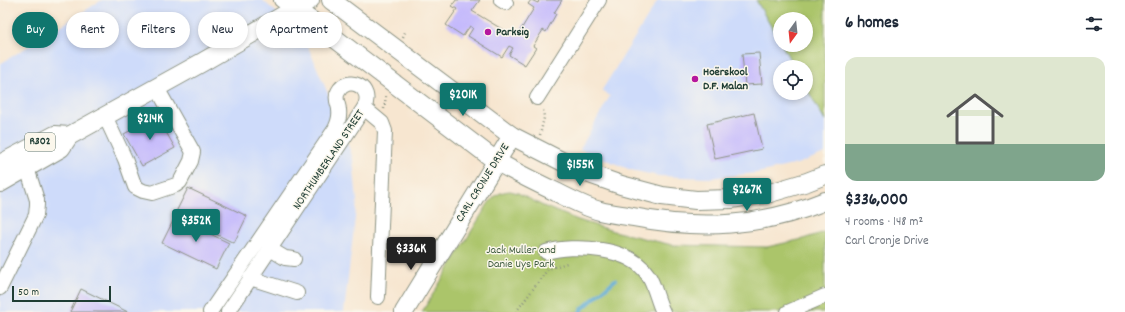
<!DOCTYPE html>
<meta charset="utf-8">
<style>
body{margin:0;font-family:Dekko,sans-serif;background:#f2f2f3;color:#1f2937;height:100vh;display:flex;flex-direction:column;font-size:15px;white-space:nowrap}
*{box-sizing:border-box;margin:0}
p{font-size:13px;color:#747a83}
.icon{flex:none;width:22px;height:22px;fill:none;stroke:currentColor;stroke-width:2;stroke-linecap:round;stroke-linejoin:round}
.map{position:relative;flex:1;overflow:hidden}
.details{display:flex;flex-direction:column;background:#fff;width:300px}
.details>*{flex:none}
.banner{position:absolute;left:12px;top:12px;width:380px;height:36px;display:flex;gap:8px}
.needle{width:26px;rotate:195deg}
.fabs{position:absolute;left:773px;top:12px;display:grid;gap:8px}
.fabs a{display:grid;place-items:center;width:40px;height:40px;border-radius:50%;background:#fff;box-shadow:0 2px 6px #0003;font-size:20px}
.scale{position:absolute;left:12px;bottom:10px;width:99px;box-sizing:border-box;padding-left:4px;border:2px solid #1f3d34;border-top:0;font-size:11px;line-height:14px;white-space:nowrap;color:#1f3d34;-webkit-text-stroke:3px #fbf7ec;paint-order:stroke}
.price{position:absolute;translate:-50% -34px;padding:0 9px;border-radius:4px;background:#0f766e;color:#fff;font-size:13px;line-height:26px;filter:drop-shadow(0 1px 2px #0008)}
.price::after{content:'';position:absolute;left:50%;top:24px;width:12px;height:9px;margin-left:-6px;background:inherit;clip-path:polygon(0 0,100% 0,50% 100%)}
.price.active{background:#222;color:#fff}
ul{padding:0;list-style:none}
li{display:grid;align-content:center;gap:8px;height:212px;padding:0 20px}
li span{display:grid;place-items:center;height:124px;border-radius:12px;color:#555}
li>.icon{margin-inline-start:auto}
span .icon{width:72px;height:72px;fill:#fffc;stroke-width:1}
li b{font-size:17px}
h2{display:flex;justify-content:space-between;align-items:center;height:48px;padding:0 20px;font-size:17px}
.chip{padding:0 14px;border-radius:18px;background:#fff;box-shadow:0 2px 6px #0003;font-size:14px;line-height:36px}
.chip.active{background:#0f766e;color:#fff}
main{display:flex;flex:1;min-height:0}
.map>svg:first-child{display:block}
</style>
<main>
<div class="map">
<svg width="825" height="312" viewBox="0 0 825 312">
<rect width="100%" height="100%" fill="#fbf7ec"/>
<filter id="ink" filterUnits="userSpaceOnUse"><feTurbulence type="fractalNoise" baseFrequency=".025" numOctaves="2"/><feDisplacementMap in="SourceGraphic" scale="8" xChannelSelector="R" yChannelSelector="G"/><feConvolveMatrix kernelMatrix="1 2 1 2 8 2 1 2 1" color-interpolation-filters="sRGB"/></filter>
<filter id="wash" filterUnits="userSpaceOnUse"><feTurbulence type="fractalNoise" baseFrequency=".012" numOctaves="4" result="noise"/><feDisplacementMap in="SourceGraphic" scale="16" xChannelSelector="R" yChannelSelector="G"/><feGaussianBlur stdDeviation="0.9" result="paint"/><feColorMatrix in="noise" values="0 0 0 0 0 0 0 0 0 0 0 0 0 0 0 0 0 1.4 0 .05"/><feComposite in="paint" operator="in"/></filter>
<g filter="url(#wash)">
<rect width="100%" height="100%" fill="#f7e6d0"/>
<g fill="#cedbfa" fill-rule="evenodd">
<path d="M102 0H262L303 35 340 122 353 159 357 201 344 312H0V64Z"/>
<path d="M658 0H825V153L797 164 757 173 709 178 659 176 631 170 580 149 610 96 602 90ZM780 19H806V45H780ZM780 67H806V93H780Z"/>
</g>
<g fill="#abc56b" stroke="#658150">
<path d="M756 0H825V121L806 87V67H794L782 45H806V19H780V42Z"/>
<path d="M510 191 518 193 543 206 578 220 613 231 672 245 767 247 803 239 825 232V312H422L488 204C495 196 498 192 510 191Z"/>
</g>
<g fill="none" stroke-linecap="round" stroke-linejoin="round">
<path stroke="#56a7d1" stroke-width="4" d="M580 312 582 309 615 280"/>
</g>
<g id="blocks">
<g fill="#c4b9fc">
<path d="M456 0H480L472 11 510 34 511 33 517 36 534 8 528 4 531 0 538 3 539 0H562L554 13 556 14 546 32 543 30 533 46 536 48 525 65 509 55 513 48 509 46 502 57 468 36 473 28 470 26 463 36 446 25 457 9 452 6Z"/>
<path d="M759 53 762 84 745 85 742 54Z"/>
<path d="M754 113 762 149 715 159 707 124Z"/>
<path d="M157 116 175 148 142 166 124 134Z"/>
<path d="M188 188 247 216 234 243 175 214Z"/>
<path d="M175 217 229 243 216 269 162 243Z"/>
<path d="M81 289 128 312H70Z"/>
</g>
</g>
</g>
<g filter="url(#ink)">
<use href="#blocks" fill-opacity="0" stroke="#8b9282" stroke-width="1"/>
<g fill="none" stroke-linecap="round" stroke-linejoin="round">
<defs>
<g id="minor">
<path d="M281 0 295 9"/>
<path d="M501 0 506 3"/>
<path d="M537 98 599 0"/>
<path d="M364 108 382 123 385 131 378 297"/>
<path d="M105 116 125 159 135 187 143 191 152 193 176 185 180 182 191 161 193 152 157 88"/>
<path d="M270 249 285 258 294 259"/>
<path d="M546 252C574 244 631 247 648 275 655 286 657 300 663 312"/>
<path d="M250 278 297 293"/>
<path d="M0 288 36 215 37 205V200L27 168"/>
<path d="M210 312 335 129C338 123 340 117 339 110 339 104 334 99 338 92 347 74 375 87 364 108L228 312"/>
<path d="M788 312 825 296"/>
</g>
<g id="major">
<path d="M331 0 512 136 581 171 621 185 662 196 696 200 731 199 770 193 807 182 825 175"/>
<path d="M295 9 312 21 496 161C516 173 535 182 556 192 570 199 585 207 600 211 611 214 623 215 633 217 700 230 761 227 825 201"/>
<path d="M0 164 55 135 69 136"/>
<path d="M0 183 61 148 69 136 201 63 310 0"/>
<path d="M404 312 512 136"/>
</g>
</defs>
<use href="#minor" stroke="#8b9282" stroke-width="16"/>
<use href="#major" stroke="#8b9282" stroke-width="20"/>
<g stroke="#8b9282" stroke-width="2.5" stroke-dasharray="1 3" stroke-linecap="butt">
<path d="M403 37 406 30"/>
<path d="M384 109 386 96"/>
<path d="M540 135 544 118 543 108"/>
<path d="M516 312 548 269 567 263"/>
</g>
<use href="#minor" stroke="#fff" stroke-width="14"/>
<use href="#major" stroke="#fff" stroke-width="18"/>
</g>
</g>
<g fill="#b5179e" stroke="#fbf7ec" stroke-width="1.5">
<circle cx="488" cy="32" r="4"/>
<circle cx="695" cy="79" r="4"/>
</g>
<g text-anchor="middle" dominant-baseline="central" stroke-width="3" stroke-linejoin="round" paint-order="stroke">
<rect fill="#fbf7ec" stroke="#61756b" stroke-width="1" x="25" y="133" width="30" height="18" rx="3"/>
<g font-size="11" font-weight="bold" fill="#1f3d34">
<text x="40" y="142">R302</text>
</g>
<g font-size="12" font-weight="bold" fill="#1f3d34" stroke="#fbf7ec" text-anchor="start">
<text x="496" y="32">Parksig</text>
<text x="703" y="72">Hoërskool<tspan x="703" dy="14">D.F. Malan</tspan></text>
</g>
<g font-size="12" fill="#1f3d34" stroke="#fbf7ec">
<text transform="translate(329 160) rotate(-56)">NORTHUMBERLAND STREET</text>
<text transform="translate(483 183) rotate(-58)">CARL CRONJE DRIVE</text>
</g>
<g font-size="12" fill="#425f42" stroke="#fbf7ec">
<text x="521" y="250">Jack Muller and<tspan x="521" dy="14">Danie Uys Park</tspan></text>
</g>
</g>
</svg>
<div class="fabs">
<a><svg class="needle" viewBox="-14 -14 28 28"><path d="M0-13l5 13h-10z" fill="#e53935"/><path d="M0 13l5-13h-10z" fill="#747a83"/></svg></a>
<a><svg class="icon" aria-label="locate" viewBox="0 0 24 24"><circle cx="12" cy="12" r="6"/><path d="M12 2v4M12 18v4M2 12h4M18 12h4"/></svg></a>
</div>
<div class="scale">50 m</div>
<b class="price" style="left:463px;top:117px">$201K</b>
<b class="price" style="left:150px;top:141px">$214K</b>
<b class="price" style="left:580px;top:187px">$155K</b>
<b class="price" style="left:747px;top:212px">$267K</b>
<b class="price" style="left:196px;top:243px">$352K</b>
<b class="price active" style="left:411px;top:271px">$336K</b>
<div class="banner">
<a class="chip active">Buy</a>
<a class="chip">Rent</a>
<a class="chip">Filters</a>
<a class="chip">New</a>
<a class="chip">Apartment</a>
</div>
</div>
<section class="details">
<h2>6 homes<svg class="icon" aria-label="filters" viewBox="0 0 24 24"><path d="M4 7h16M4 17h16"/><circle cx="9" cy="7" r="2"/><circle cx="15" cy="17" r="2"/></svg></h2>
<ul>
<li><span style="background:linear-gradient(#dfe7d0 70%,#7fa58c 0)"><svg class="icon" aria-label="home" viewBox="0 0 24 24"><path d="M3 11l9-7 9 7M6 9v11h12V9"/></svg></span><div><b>$336,000</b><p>4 rooms · 148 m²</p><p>Carl Cronje Drive</p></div></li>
</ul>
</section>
</main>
